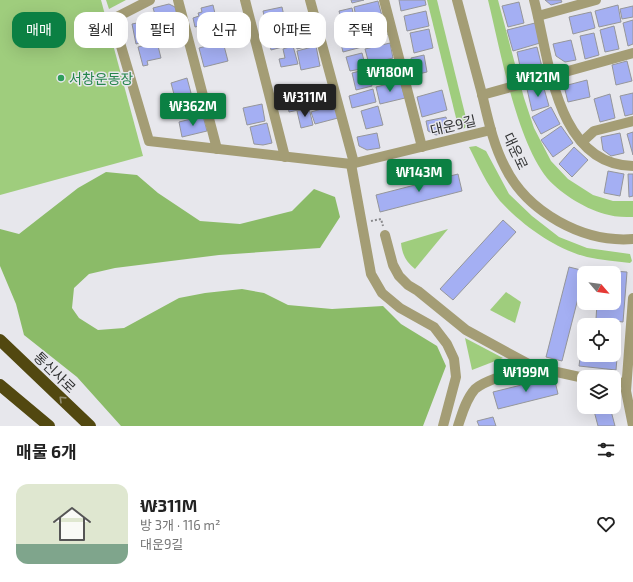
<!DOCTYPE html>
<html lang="ko">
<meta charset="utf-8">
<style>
body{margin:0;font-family:"Exo 2","Noto Sans KR",sans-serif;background:#f6f6f6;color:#222;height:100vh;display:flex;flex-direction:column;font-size:15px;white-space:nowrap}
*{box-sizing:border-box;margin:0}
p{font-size:13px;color:#767676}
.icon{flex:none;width:22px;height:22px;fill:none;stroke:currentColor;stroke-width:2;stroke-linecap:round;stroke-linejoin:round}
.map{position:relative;height:426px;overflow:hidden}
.sheet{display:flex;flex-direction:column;background:#fff;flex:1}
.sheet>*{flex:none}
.banner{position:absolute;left:12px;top:12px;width:400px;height:36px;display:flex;gap:8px}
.needle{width:26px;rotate:118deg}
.controls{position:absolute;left:577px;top:266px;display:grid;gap:8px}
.controls a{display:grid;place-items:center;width:44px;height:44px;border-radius:8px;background:#fff;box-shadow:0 4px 16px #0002;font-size:20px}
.price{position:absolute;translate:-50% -34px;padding:0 9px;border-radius:4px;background:#0b8043;color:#fff;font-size:13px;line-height:26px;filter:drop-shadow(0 1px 2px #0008)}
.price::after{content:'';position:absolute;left:50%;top:24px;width:12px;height:9px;margin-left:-6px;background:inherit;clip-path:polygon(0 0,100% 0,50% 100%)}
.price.active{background:#222;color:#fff}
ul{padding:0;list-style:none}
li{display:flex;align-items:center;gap:12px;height:100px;padding:0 16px}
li+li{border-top:1px solid #e0e0e0}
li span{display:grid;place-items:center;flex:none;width:112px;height:80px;border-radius:12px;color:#555}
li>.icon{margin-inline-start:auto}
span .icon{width:48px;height:48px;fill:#fffc;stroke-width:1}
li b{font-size:17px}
h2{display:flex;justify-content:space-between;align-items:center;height:48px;padding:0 16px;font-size:17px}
.tag{padding:0 14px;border-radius:12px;background:#fff;box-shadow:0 4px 16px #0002;font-size:14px;line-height:36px}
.tag.active{background:#0b8043;color:#fff}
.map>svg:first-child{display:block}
</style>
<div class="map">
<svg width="633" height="426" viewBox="0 0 633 426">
<rect width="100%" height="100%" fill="#e7e7ec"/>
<g fill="#9fcd7d">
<path d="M0 0H101L143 156 0 195Z"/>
<path d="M106 0H126L109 9Z"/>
<path d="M427 0H437L467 122 465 128 459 130Z"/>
<path d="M488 0H498L524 98 534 128 551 161 568 179 593 195 613 201H633V217C625 217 616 217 609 215 587 210 562 195 547 178 516 139 500 49 488 0Z"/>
<path d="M476 146 486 151 509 194 532 216 559 237 587 248 630 254 632 261 630 263C616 261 601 260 587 257 555 249 522 225 500 201 487 185 478 165 469 147Z"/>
<path d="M448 229 415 269C406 262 402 254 401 243Z"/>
<path d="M506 292 521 302 515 323 490 310Z"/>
<path d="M465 338 503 358 472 370Z"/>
</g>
<path fill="#8bbb68" d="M106 172 137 175 158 193 200 221 240 224 292 211 314 189 335 197 340 217 320 248 219 255 115 268 89 274 74 288 72 308 79 318 98 330 124 328 179 298 205 293 242 289 264 293 288 305 332 309 383 306 401 324 437 346 446 366 423 426H121L77 377 24 335 16 304 0 266V229L19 234 78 188Z"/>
<g fill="#a4aff3" stroke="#95969a">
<path d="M351 0H364L352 3Z"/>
<path d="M399 0H425L426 5 401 11Z"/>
<path d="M545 0H561L562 2 551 5Z"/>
<path d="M378 1 382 16 357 22 354 7Z"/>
<path d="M519 2 524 23 508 27 502 6Z"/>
<path d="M169 4 175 7 177 15 157 21 153 8Z"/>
<path d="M213 5 217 22 195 27 193 18 199 16 198 13 202 12 201 8Z"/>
<path d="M618 5 621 22 599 27 595 11Z"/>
<path d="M633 6V17L622 19 620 9Z"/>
<path d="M282 7 286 25 267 29 263 11Z"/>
<path d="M352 8 356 26 337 30 335 21 341 19 339 11Z"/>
<path d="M426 11 429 26 407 31 404 16Z"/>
<path d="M591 12 595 28 573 34 569 17Z"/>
<path d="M384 19 387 35 363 41 360 25Z"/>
<path d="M151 20 155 39 136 44 132 24Z"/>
<path d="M633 20V44L628 46 623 23Z"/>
<path d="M178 21 181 34 160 40 157 26Z"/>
<path d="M535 23 540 43 513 51 507 30Z"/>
<path d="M311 25 316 44 297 49 292 29Z"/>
<path d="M614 26 619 49 605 52 600 30Z"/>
<path d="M286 28 290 45 271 50 267 32Z"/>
<path d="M357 28 362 47 343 52 338 32Z"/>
<path d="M429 29 433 48 414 53 410 33Z"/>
<path d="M594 33 599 55 585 59 580 36Z"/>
<path d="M571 40 576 60 565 62 556 56 553 44Z"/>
<path d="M157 42 161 58 147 61 148 65 143 66 138 47Z"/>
<path d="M223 42 228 61 204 67 199 48Z"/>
<path d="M390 43 393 58 369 64 365 49Z"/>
<path d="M293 46 298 64 281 67 279 59 285 58 283 49Z"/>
<path d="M316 46 320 66 301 70 297 51Z"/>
<path d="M537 47 542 67 521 71 517 52Z"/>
<path d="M362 53 366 68 350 71 346 57Z"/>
<path d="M424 55 427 72 414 75 411 58Z"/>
<path d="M627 61 632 81 616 85 612 65Z"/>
<path d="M394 62 398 74 374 81 370 68Z"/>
<path d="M368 69 372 86 356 90 352 73Z"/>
<path d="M187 78 191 93 175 98 171 83Z"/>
<path d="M587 80 590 97 568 102 564 86Z"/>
<path d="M400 81 405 98 380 104 376 87Z"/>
<path d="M543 85 549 106 532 111 527 89Z"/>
<path d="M330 87 334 101 310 107 307 93Z"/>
<path d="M373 89 376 102 352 108 349 96Z"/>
<path d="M442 90 447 110 422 117 417 97Z"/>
<path d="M304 91 308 108 289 112 286 95Z"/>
<path d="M199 93 202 107 177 113 174 99Z"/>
<path d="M633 93V114L625 116 620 96Z"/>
<path d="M610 94 615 118 600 122 594 99Z"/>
<path d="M262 104 265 121 247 125 243 108Z"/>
<path d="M335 105 338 118 315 124 311 112Z"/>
<path d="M378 106 383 125 366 129 361 111Z"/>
<path d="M551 107 560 124 541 134 532 117Z"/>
<path d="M309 108 313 125 301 128 297 111Z"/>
<path d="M203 116 207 131 182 137 179 122Z"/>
<path d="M446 117 449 132 436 135 428 131 426 121Z"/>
<path d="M267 123 272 143 263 145 254 144 250 127Z"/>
<path d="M561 126 573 143 553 157 541 140Z"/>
<path d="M633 132V155L627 134Z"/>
<path d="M377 133 380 148 367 150 359 146 357 137Z"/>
<path d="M620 133 624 153 611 156 603 150 601 137Z"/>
<path d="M574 147 588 160 572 177 559 164Z"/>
<path d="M608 171 624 174 620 196 604 193Z"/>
<path d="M458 174 462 191 380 212 376 195Z"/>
<path d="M628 174H633V196L629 197Z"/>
<path d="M503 220 516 232 453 300 440 289Z"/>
<path d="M569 267 585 271 562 361 546 357Z"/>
<path d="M600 270 627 272 623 322 596 319 597 303H614V273H599Z"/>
<path d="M582 343H584V355H614V346H618L616 370 579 366Z"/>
<path d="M554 377 558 394 498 409 493 392Z"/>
<path d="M593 407H610L615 426H598Z"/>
<path d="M493 417 496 426H479L477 421Z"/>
</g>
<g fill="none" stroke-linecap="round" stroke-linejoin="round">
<path stroke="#89898c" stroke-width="2" stroke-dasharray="2 2" stroke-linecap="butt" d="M371 221 381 219 383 226"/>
<g stroke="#a49d75" stroke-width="10">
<path d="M150 0 113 19 149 141 351 164 491 130"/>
<path d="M178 0 217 149"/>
<path d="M245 0 285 157"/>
<path d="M310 0 354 163"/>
<path d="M384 0 422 147"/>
<path d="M457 0C465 31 474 63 482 94 488 119 493 144 505 167 527 212 583 243 633 239"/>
<path d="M534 0C549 56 555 165 633 166"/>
<path d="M538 16 596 0"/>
<path d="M482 95 633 53"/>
<path d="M582 142 594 131 633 121"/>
<path d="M351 164 371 274 382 293 400 308 434 327 447 344 454 359 456 377 443 426"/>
<path d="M385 235 393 265 399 276 408 285 418 291 466 330 534 367 584 378"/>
<path d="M614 382 626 383"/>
<path d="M458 426C462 414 466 399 475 389 488 378 518 372 534 367"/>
<path d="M633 426 626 391 633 298"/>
</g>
<g stroke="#524810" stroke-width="12">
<path d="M0 340 90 426"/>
<path d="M0 385 49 426"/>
</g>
</g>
<defs><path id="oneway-chevron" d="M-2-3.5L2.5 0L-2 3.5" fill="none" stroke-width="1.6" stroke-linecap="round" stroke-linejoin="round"/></defs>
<use stroke="#959073" href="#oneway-chevron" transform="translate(62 399) rotate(-136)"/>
<circle fill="#2e9e5b" stroke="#e7e7ec" stroke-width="1.5" cx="61" cy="78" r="4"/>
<g text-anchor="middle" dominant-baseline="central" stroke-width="3" stroke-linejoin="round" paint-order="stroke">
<g font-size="14" fill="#27864d" stroke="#e7e7ec" text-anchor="start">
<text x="69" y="78">서창운동장</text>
</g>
<g font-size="14" fill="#313233" stroke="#e7e7ec">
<text transform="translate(453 125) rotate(-13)">대운9길</text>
<text transform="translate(516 151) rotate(65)">대운로</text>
<text transform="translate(55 372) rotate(44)">통신사로</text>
</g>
</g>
</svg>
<div class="controls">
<a><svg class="needle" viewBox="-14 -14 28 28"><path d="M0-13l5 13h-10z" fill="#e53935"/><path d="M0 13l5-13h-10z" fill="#767676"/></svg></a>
<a><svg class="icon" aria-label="locate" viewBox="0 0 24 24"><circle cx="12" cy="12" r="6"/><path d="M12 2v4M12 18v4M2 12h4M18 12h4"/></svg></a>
<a><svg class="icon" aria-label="layers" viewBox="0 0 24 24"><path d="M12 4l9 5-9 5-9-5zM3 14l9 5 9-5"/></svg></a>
</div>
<b class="price" style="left:390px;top:93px">₩180M</b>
<b class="price" style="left:538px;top:98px">₩121M</b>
<b class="price active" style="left:305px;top:118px">₩311M</b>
<b class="price" style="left:193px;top:127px">₩362M</b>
<b class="price" style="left:419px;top:193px">₩143M</b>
<b class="price" style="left:526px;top:393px">₩199M</b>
<div class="banner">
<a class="tag active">매매</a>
<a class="tag">월세</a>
<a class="tag">필터</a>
<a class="tag">신규</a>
<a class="tag">아파트</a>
<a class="tag">주택</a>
</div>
</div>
<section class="sheet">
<h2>매물 6개<svg class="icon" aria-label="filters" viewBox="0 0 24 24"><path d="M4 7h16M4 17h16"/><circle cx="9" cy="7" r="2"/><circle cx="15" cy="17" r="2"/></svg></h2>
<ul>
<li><span style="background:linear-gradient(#dfe7d0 75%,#7fa58c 0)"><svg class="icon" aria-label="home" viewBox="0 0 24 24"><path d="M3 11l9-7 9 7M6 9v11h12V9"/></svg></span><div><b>₩311M</b><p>방 3개 · 116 m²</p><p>대운9길</p></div><svg class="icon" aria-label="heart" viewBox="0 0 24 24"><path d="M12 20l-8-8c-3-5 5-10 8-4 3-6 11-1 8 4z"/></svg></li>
</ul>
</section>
